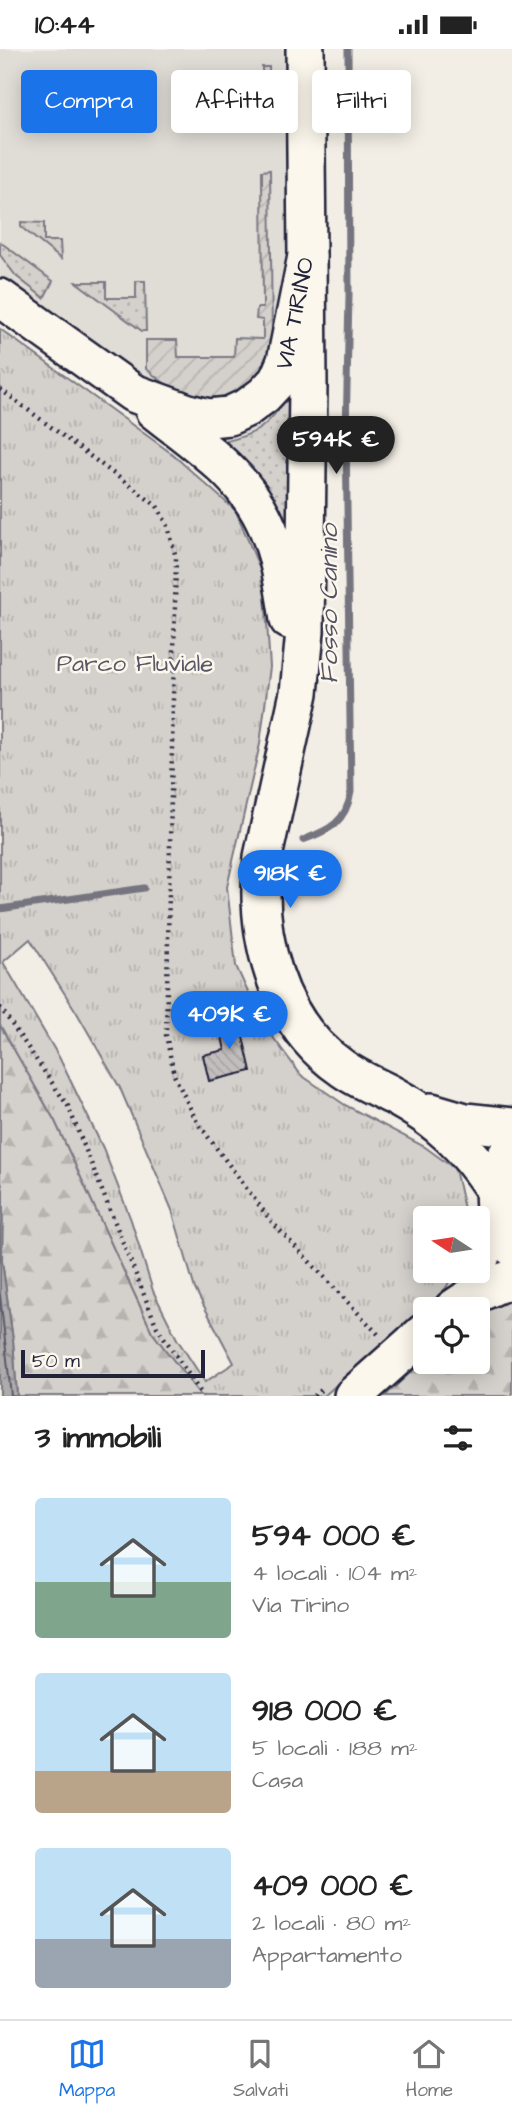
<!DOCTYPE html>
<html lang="it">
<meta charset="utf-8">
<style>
body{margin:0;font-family:"Architects Daughter",sans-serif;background:#f2f2f2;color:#222;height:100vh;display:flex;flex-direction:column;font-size:26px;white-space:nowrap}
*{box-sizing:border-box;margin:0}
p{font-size:23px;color:#767676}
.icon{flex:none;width:38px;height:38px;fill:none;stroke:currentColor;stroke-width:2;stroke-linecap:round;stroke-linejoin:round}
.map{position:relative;height:1347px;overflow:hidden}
.details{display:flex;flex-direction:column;background:#fff;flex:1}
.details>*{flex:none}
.guide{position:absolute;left:21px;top:21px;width:471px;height:63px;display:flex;gap:14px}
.needle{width:46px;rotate:282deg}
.buttons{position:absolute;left:413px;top:1157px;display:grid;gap:14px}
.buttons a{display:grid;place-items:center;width:77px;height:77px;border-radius:7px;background:#fff;box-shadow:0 4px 18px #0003;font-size:35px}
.scale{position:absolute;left:21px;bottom:18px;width:184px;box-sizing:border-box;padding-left:7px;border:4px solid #22223b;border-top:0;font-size:19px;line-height:24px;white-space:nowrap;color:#22223b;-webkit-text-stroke:5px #fbf7ec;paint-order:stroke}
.price{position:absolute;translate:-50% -60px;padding:0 16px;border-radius:24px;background:#1a73e8;color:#fff;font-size:23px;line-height:46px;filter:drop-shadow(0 2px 4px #0008)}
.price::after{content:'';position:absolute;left:50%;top:42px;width:21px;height:16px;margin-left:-10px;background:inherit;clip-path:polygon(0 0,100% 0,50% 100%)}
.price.active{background:#222;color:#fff}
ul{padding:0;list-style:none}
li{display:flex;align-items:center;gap:21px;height:175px;padding:0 35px}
li span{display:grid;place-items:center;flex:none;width:196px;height:140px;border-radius:7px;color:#555}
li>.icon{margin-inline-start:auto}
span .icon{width:84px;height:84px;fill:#fffc;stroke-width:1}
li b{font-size:30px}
h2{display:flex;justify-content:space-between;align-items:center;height:84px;padding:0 35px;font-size:30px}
.pill{padding:0 24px;border-radius:7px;background:#fff;box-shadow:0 4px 18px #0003;font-size:24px;line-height:63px}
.pill.active{background:#1a73e8;color:#fff}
.status{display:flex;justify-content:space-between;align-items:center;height:49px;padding:0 35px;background:#fff;direction:ltr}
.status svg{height:19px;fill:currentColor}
.tab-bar{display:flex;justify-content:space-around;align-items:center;height:98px;border-top:2px solid #e0e0e0;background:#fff;font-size:19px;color:#767676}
.tab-bar a{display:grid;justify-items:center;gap:4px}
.tab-bar .active{color:#1a73e8}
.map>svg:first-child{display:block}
</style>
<div class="status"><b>10:44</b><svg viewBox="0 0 49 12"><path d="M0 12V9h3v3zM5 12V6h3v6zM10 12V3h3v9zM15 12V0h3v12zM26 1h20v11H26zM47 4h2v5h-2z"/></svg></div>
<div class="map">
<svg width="512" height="1347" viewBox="0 0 512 1347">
<defs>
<pattern id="grass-dots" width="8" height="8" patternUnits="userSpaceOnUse" patternTransform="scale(1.75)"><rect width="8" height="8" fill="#d4d1cc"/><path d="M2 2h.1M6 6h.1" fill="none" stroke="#b6b3b0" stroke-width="1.8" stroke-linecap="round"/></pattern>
<pattern id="forest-firs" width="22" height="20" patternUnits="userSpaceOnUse" patternTransform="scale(1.75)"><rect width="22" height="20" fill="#d4d1cc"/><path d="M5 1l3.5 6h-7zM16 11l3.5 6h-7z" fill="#b6b3b0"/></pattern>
<pattern id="park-tufts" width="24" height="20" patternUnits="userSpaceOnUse" patternTransform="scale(1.75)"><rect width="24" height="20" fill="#d4d1cc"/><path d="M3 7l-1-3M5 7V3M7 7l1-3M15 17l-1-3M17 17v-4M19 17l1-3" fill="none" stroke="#b6b3b0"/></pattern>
<pattern id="garden-furrows" width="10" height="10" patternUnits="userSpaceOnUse" patternTransform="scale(1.75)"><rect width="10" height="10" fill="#d4d1cc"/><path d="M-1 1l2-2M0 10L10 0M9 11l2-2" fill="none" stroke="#b6b3b0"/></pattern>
<pattern id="water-ripples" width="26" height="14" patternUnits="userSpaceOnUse" patternTransform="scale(1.75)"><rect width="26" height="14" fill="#aeabad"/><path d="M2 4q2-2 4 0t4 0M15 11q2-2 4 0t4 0" fill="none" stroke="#8d8b8e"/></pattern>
<pattern id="building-back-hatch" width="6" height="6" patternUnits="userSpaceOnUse" patternTransform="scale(1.75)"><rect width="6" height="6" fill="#c2bebe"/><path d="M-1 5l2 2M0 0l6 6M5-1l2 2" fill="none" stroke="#a6a3a4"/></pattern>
</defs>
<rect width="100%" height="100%" fill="#f2eee5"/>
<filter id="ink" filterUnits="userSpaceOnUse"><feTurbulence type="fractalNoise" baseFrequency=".0143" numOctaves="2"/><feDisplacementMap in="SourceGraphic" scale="14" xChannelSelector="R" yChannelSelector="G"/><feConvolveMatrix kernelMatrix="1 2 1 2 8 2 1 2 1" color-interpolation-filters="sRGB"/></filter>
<g filter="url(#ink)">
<path fill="#e0dcd6" d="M0 0H324L327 427 186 407 0 275Z"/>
<g fill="url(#grass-dots)" stroke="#7b7a84" stroke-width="2">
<path d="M262 18H269L270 80H263Z"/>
<path d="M21 173 44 174V192H60L61 210 21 178Z"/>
<path d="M0 193 53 232 44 249 16 227 0 206Z"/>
<path d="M136 232H145L146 282H142L76 233H106V249H136Z"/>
<path d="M286 350 290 356 289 491 220 394C257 384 264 382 286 350Z"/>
</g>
<g fill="url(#forest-firs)" stroke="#7b7a84" stroke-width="2">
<path d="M0 976 55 1072 152 1283 201 1347H17L13 1291 2 1212 3 1142 0 1129Z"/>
<path d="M512 1243V1347H385L425 1310V1312H478L477 1260Z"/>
</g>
<path fill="url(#park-tufts)" stroke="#7b7a84" stroke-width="2" fill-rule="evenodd" d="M0 280 171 404 236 462 264 530 270 618 260 695 227 838 236 917 261 972 301 1026 345 1056 425 1098 455 1120 466 1169H425V1222H455L446 1239 399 1288 393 1286 324 1347H201L152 1283 55 1072 0 976ZM30 890 77 964 120 1039 172 1161 195 1240 234 1314 205 1333 177 1290 153 1242 131 1171 103 1099 59 1008 3 913Z"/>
<path fill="url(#garden-furrows)" stroke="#7b7a84" stroke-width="2" d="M270 121 272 288C271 296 270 306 266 314 251 348 214 355 182 344 169 340 157 328 146 320V291H177L178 308H234L235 289 263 290V271L256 270 257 259H263L262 122Z"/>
<path fill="url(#water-ripples)" stroke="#76747f" stroke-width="2" d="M0 1129 3 1142 2 1212 13 1291 17 1347H0Z"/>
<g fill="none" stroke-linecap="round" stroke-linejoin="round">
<path stroke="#5a5969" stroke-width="2" d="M0 1246 11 1347"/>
<g stroke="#76747f" stroke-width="7">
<path d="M303 791C330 781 346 773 351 743L346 384 349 246 348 0"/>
<path d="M0 860 144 839"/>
</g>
</g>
<path fill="url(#building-back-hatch)" stroke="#22223b" stroke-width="2" d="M237 962 251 1022 209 1032 203 1006 225 1001 217 967Z"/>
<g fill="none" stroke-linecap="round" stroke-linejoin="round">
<defs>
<g id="secondary">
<path d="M307 207 308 336 305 583 299 644 263 808C254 884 275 973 342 1019 357 1030 377 1038 394 1047 440 1072 465 1096 494 1140"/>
<path id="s1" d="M0 249 133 344 188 364 209 369 229 367 248 358 264 346 278 331 286 312 307 207 305 0"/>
<path d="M154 361C194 393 241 423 264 471 279 501 284 537 289 571"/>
<path d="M431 1063 465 1073 512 1078"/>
<path d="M512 1099C489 1129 488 1168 512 1198"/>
<path d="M478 1214 496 1168"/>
<path d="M453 1260C472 1246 490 1237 512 1230"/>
<path d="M353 1347 425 1283"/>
</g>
</defs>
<use href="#secondary" stroke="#22223b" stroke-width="42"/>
<g stroke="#22223b" stroke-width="4.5" stroke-dasharray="2 5" stroke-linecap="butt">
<path d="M0 340 157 457 168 477 176 509 166 986 174 1026 197 1073 271 1172 378 1285"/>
<path d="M0 958 68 1057 157 1278 203 1347"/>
<path d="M314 1347 324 1339"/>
</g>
<use href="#secondary" stroke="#fbf7ec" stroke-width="37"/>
</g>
</g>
<g text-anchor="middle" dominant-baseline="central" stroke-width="5" stroke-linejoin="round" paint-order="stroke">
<g font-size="24" fill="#22223b" stroke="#fbf7ec">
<text stroke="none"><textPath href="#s1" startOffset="394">VIA TIRINO</textPath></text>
</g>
<g font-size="24" fill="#575766" stroke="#fbf7ec">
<text x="135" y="615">Parco Fluviale</text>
</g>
<g font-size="26" font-style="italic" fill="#535263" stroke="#fbf7ec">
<text transform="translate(329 555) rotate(-90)">Fosso Canino</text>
</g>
</g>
</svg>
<div class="buttons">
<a><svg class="needle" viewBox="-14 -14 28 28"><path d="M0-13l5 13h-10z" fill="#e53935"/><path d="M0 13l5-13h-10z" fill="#767676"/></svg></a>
<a><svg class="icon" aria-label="locate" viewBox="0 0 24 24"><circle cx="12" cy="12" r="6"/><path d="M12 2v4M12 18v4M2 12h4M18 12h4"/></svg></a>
</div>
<div class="scale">50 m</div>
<b class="price active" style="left:336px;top:427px">594K €</b>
<b class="price" style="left:290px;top:861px">918K €</b>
<b class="price" style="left:229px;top:1002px">409K €</b>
<div class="guide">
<a class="pill active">Compra</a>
<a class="pill">Affitta</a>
<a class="pill">Filtri</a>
</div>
</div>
<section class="details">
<h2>3 immobili<svg class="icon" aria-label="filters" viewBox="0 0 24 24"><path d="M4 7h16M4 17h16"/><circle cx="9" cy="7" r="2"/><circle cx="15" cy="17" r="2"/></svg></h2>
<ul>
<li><span style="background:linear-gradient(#bfe0f5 60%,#7fa58c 0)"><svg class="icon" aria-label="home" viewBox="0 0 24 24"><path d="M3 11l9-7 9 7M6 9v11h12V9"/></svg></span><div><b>594 000 €</b><p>4 locali · 104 m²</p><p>Via Tirino</p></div></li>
<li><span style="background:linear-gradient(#bfe0f5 70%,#b9a48a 0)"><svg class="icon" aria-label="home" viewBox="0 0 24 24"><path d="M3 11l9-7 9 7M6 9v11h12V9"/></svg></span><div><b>918 000 €</b><p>5 locali · 188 m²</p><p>Casa</p></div></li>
<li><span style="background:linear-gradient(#bfe0f5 65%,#9aa5b1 0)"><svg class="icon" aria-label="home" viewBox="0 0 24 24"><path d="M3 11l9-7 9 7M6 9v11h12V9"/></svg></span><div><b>409 000 €</b><p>2 locali · 80 m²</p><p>Appartamento</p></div></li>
</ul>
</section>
<nav class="tab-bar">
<a class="active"><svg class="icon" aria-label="map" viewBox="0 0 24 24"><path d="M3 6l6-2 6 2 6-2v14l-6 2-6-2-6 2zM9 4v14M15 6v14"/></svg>Mappa</a>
<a><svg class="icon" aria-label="saved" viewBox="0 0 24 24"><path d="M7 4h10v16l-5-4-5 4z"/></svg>Salvati</a>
<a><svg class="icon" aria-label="home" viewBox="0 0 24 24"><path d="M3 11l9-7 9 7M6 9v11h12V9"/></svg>Home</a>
</nav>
